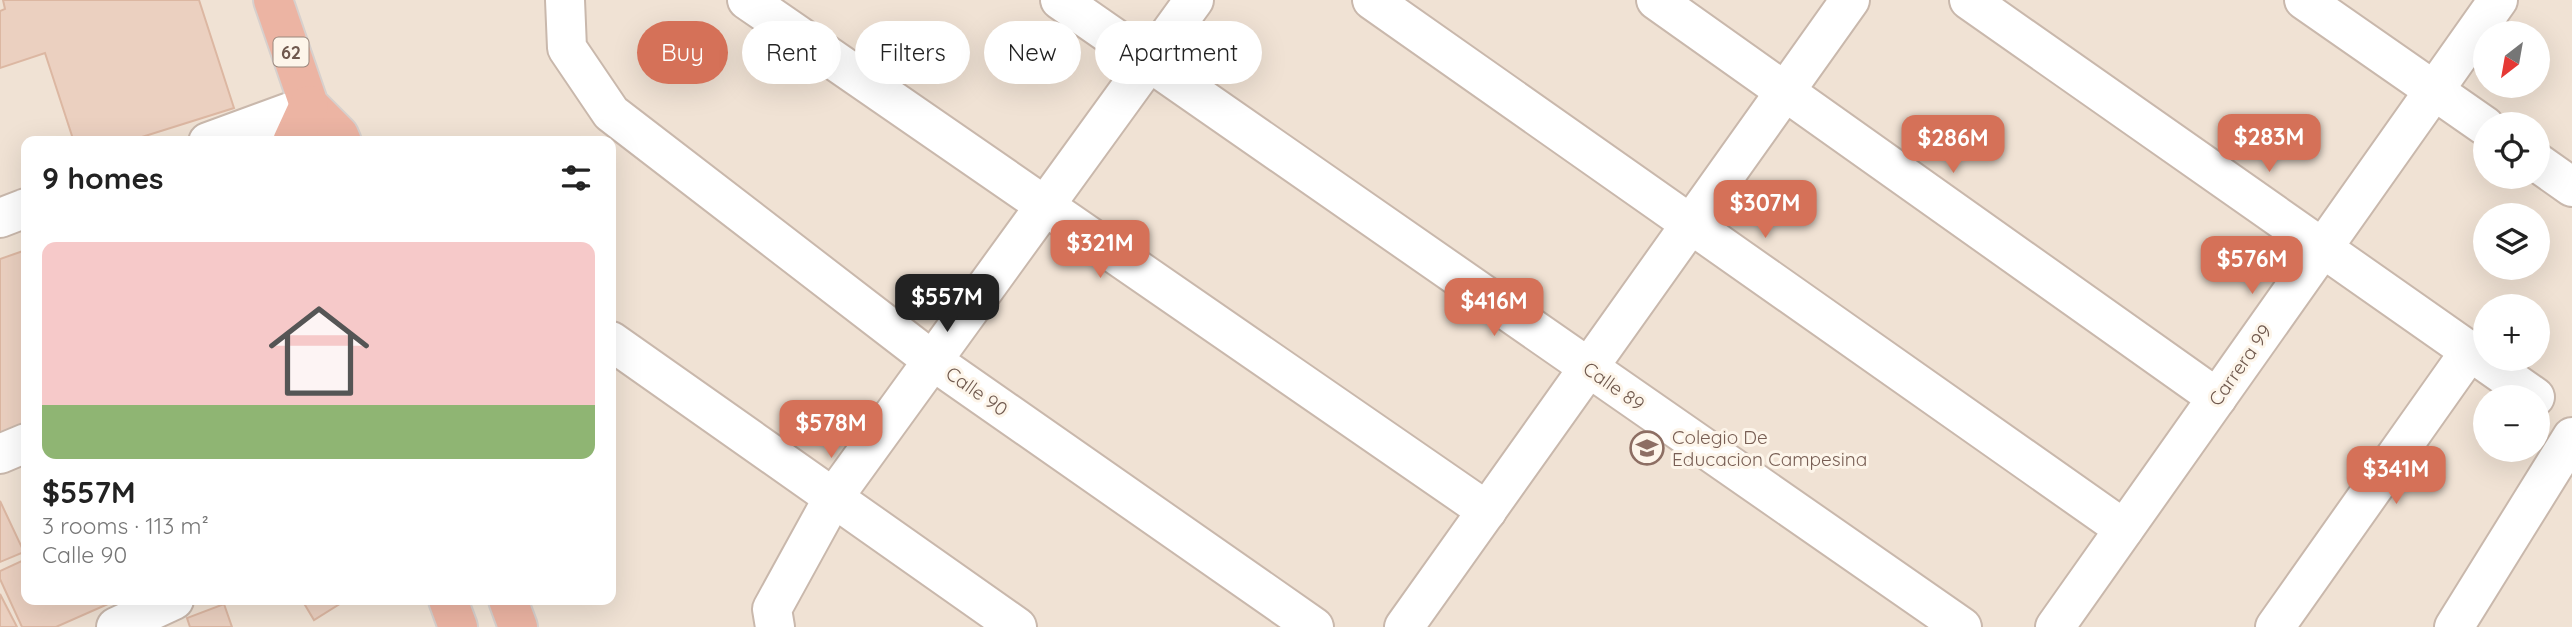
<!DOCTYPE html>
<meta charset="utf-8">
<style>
body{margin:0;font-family:Quicksand,sans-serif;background:#f2f2f2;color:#222;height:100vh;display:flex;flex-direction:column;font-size:26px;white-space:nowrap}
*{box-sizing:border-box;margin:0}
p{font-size:23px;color:#767676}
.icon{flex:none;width:38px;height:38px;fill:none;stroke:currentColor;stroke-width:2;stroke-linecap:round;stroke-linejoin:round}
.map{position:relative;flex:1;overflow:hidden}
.panel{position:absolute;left:21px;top:136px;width:595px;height:469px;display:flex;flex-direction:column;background:#fff;border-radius:14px;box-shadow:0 7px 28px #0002}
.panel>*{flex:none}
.guide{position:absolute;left:637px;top:21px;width:665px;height:63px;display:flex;gap:14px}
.needle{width:46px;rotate:211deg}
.buttons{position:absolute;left:2473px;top:21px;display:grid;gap:14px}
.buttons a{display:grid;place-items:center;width:77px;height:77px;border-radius:50%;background:#fff;box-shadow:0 7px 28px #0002;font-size:35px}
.price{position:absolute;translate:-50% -60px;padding:0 16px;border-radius:14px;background:#d57158;color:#fff;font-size:23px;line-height:46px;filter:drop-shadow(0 2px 4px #0008)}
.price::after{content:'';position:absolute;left:50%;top:42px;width:21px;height:16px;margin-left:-10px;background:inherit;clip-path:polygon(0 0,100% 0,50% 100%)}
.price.active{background:#222;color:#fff}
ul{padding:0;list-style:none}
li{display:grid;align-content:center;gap:14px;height:371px;padding:0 21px}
li span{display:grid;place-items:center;height:217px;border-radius:14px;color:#555}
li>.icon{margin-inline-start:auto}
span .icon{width:126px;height:126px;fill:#fffc;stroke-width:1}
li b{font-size:30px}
h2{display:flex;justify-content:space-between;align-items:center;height:84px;padding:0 21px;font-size:30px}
.tag{padding:0 24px;border-radius:32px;background:#fff;box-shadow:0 7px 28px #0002;font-size:24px;line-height:63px}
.tag.active{background:#d57158;color:#fff}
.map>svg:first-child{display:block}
</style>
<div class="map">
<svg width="2572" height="627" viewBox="0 0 2572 627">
<rect width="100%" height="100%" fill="#f9f1e5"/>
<path fill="#f0e2d4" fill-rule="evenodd" d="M0 0H2572V627H0ZM2485 33H2538V86H2485ZM2485 124H2538V177H2485ZM26 142H611V600H26ZM2485 215H2538V268H2485ZM2485 306H2538V359H2485ZM2485 397H2538V450H2485Z"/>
<g fill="#ebd0c0" stroke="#dcb7a2" stroke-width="2">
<path d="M3 0H199L234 108 126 142H74L45 53 0 68V11L5 9Z"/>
<path d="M26 250V431L0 441V259Z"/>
<path d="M0 501 24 552 0 562Z"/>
<path d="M26 559V600H117L56 627H22L0 579V571Z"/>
<path d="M0 594 17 627H0Z"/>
<path d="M302 600H346L314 620Z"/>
<path d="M224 604 232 627H190L187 618Z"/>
</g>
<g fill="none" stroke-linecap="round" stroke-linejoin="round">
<defs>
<g id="minor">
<path d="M565 0 567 48 611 113 933 361 1314 627"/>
<path d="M747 0 1487 511"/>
<path d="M1060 0 1962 627"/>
<path d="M1372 0 2124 529"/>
<path d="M1656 0 2217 398"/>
<path d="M1969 0 2535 397"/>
<path d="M2304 0 2485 126"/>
<path d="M208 142 309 105"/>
<path d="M2538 163 2572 187"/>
<path d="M0 218 26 208"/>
<path d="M611 341 1017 627"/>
<path d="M0 454 26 443"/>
<path d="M116 627 174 600"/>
<path d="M775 627 772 609 833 498 1194 0"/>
<path d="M1404 627 1850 0"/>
<path d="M2055 627 2498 0"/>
<path d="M2275 627 2470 351"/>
<path d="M2454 627 2572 437"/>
</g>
<g id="highway">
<path d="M273 0 309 105 339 135 342 142"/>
<path d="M292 142 309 105"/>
<path d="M448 600 458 627"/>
<path d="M508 600 518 627"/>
</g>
</defs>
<use href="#minor" stroke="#c9b8ac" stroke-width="42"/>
<use href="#highway" stroke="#d7d0cd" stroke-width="42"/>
<use href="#minor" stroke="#fff" stroke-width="38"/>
<use href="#highway" stroke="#ecb4a3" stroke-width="38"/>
</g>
<defs>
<symbol id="school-ring" viewBox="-11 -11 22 22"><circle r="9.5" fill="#fdf5ea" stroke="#8d6e63" stroke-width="1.5"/><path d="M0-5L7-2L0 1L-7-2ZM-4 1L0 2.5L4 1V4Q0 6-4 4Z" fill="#8d6e63"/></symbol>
</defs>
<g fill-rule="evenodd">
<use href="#school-ring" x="1628" y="429" width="38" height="38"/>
</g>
<g text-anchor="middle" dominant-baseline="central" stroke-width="6" stroke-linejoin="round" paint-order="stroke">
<rect fill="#fdf5ea" stroke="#9a877c" stroke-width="2" x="273.5" y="37.5" width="35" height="29" rx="5"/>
<g font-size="18" font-weight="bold" fill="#6f584d">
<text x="291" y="52">62</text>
</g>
<g font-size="19" fill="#6f584d" stroke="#fdf5ea">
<text transform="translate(2240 365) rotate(-55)">Carrera 99</text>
<text transform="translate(1614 386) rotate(35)">Calle 89</text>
<text transform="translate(977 391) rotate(35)">Calle 90</text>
</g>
<g font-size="19" fill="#785e54" stroke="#fdf5ea" text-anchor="start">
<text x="1672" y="437">Colegio De<tspan x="1672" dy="22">Educacion Campesina</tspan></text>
</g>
</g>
</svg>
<div class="buttons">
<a><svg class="needle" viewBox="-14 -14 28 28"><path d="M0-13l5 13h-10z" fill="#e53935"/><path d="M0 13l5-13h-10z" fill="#767676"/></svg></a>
<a><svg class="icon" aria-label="locate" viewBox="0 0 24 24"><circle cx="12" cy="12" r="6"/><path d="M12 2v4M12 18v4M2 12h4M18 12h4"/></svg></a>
<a><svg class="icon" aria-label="layers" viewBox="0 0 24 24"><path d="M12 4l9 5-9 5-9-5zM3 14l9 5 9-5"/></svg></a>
<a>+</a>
<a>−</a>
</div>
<b class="price" style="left:2269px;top:174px">$283M</b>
<b class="price" style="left:1953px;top:175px">$286M</b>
<b class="price" style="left:1765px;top:240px">$307M</b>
<b class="price" style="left:1100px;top:280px">$321M</b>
<b class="price" style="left:2252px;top:296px">$576M</b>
<b class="price active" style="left:947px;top:334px">$557M</b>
<b class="price" style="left:1494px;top:338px">$416M</b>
<b class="price" style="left:831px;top:460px">$578M</b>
<b class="price" style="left:2396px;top:506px">$341M</b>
<div class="guide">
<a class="tag active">Buy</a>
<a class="tag">Rent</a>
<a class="tag">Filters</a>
<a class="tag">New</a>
<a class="tag">Apartment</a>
</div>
<section class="panel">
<h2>9 homes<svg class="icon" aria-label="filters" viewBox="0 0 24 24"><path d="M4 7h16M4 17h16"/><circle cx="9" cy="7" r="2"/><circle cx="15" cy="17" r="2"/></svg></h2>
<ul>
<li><span style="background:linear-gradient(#f6c9c9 75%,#8fb573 0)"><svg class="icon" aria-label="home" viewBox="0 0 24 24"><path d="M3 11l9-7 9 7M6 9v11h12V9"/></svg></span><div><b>$557M</b><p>3 rooms · 113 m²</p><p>Calle 90</p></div></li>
</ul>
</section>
</div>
